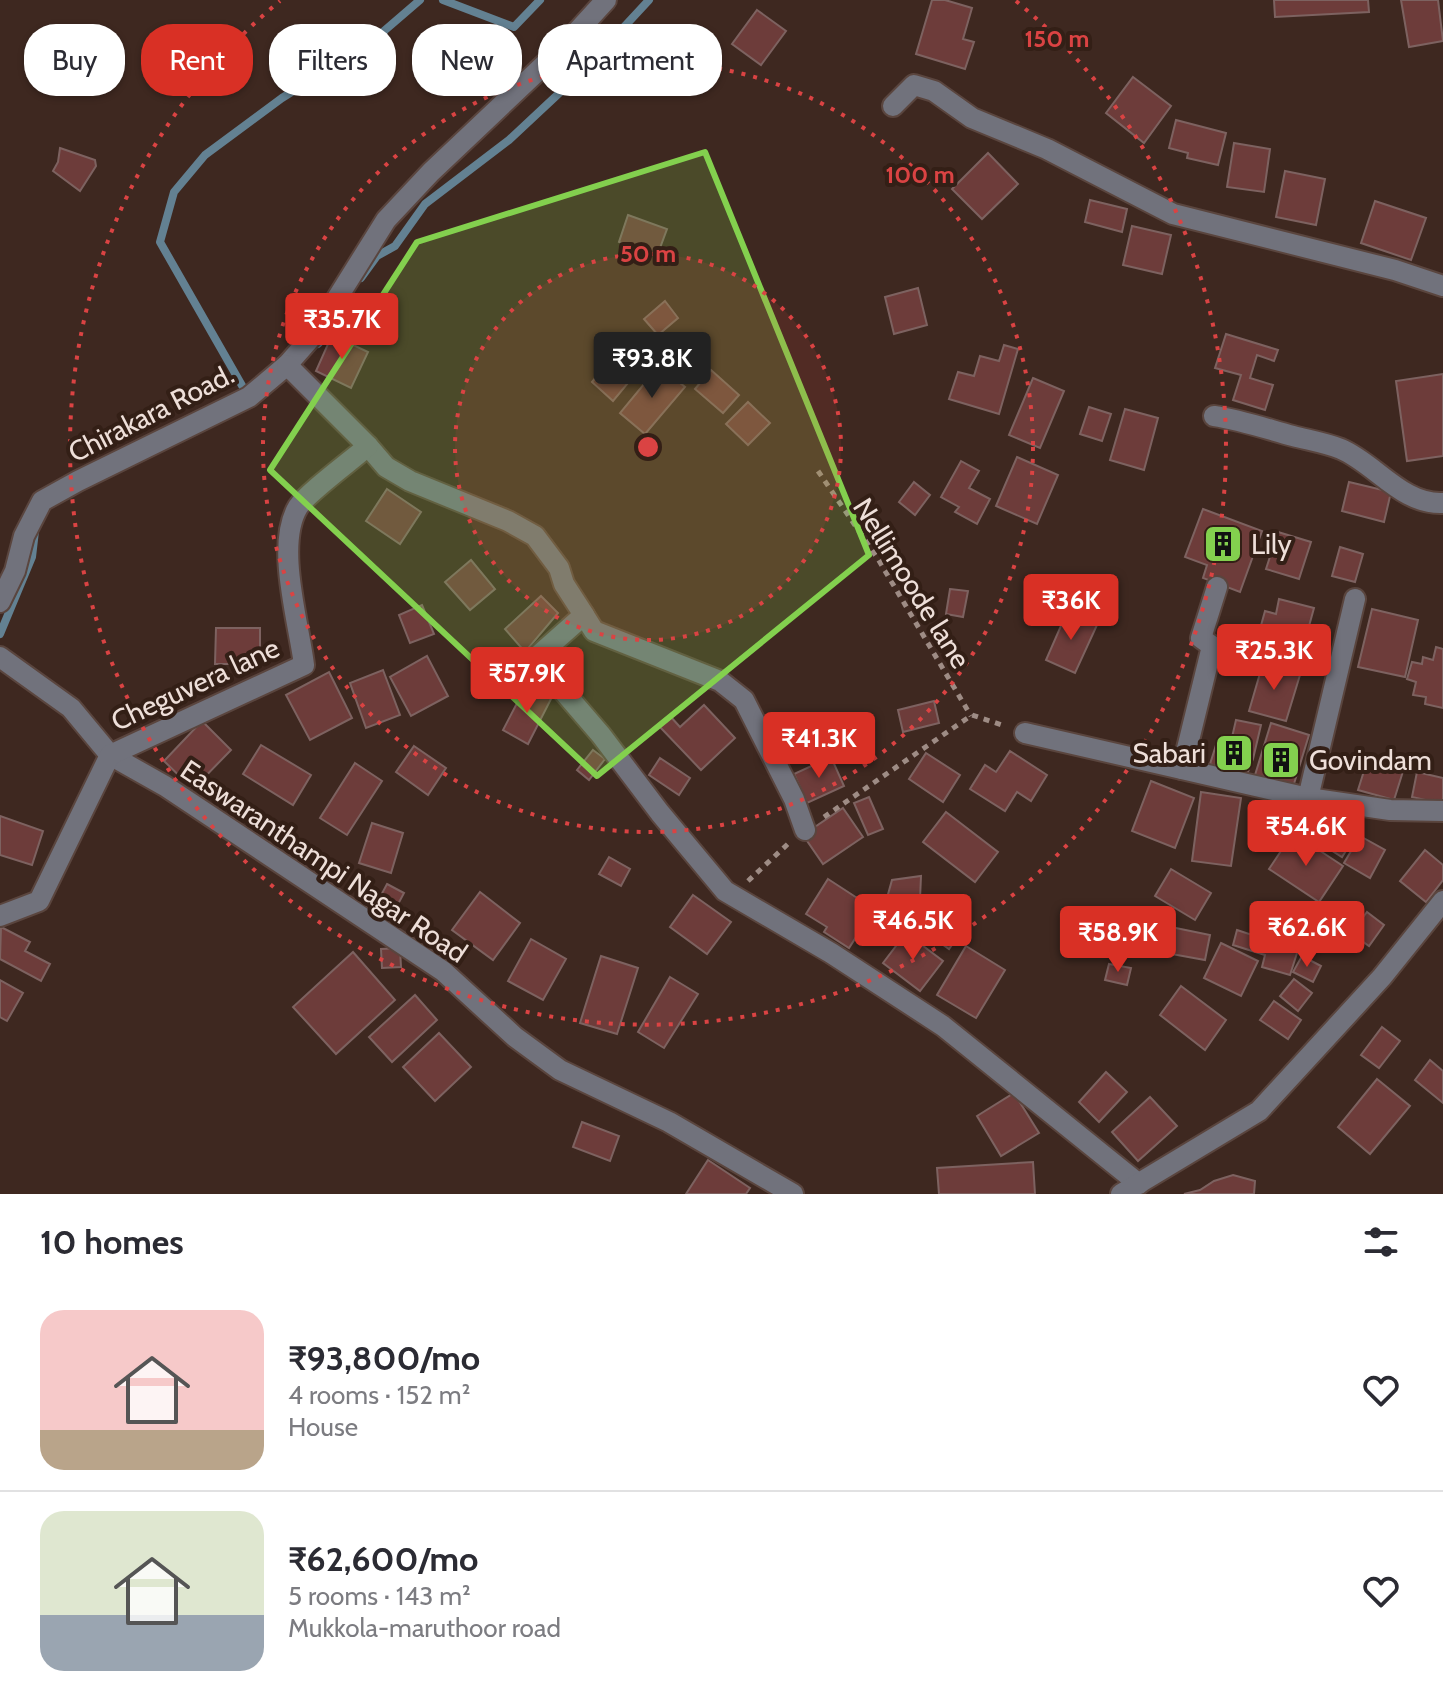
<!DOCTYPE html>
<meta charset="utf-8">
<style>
body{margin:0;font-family:Cabin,sans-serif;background:#f7f7f7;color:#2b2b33;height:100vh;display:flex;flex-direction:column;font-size:30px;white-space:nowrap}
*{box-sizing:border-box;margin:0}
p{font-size:26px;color:#7c7c81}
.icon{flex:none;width:44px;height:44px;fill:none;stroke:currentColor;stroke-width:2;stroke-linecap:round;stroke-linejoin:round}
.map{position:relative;height:1194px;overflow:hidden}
.details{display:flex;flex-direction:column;background:#fff;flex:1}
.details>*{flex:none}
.banner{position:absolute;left:24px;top:24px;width:800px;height:72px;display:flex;gap:16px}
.price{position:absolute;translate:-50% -68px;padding:0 18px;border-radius:8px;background:#d93025;color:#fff;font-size:26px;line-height:52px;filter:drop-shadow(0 2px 4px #0008)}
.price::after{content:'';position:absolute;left:50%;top:48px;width:24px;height:18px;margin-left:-12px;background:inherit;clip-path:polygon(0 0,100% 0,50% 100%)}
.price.selected{background:#222;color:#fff}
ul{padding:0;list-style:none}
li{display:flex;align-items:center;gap:24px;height:200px;padding:0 40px}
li+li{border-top:2px solid #e1e1e2}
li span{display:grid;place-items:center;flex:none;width:224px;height:160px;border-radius:24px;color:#555}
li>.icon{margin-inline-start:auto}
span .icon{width:96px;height:96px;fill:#fffc;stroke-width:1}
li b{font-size:34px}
h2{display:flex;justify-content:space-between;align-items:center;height:96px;padding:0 40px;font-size:34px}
.tag{padding:0 28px;border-radius:32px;background:#fff;box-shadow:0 2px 6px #0004;font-size:28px;line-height:72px}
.tag.selected{background:#d93025;color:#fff}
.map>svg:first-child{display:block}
</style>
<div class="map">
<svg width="1443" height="1194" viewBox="0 0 1443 1194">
<rect width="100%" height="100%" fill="#3e2820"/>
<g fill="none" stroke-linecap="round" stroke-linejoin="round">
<g stroke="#638192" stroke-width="8">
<path d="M443 0 514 27 540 0"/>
<path d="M361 278 377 256 395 246 425 204 509 140 585 69 649 0"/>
<path d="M318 344 332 330 340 309"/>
<path d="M248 396 160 242 174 192 205 155 282 98 370 43 420 0"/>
<path d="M0 634 32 557 35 531"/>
</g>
</g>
<g fill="#6d3c3a" stroke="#7d6260" stroke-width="2">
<path d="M932 0H945L972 8 963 39 974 42 965 69 916 54Z"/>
<path d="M1274 0H1368L1369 12 1275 17Z"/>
<path d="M1401 0H1438L1443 41 1409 47Z"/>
<path d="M757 10 786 31 761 65 732 44Z"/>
<path d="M1133 77 1171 106 1144 143 1106 113Z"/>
<path d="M1176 120 1226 133 1218 165 1187 158 1188 153 1169 148Z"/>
<path d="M1234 143 1270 149 1264 192 1227 187Z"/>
<path d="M60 148 95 160 96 166 80 191 53 171 58 162Z"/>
<path d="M988 153 1018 184 982 219 952 189Z"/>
<path d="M1285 171 1325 179 1316 225 1276 217Z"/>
<path d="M1090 200 1127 209 1122 232 1085 222Z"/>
<path d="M1375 201 1426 218 1411 260 1361 243Z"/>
<path d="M628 215 667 229 657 256 619 242Z"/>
<path d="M1132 226 1171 235 1162 274 1123 265Z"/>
<path d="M918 288 927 325 894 334 885 297Z"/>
<path d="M665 301 678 318 658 335 644 319Z"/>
<path d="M1226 334 1278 350 1274 361 1257 355 1250 378 1273 385 1265 410 1233 400 1241 375 1215 368Z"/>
<path d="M332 335 368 352 351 388 316 371Z"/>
<path d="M1004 345 1018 349 999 414 949 399 958 372 974 376 980 356 999 361Z"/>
<path d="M616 353 638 371 613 401 592 382Z"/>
<path d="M659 366 685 387 645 434 620 413Z"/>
<path d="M711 370 739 395 723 413 695 389Z"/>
<path d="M1443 374V456L1407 461 1396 381Z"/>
<path d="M1033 378 1064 391 1040 448 1009 435Z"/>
<path d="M748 402 770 423 748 445 726 424Z"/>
<path d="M1089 407 1111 414 1102 441 1080 434Z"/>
<path d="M1125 409 1158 418 1144 470 1110 460Z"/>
<path d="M1017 457 1058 475 1037 524 996 506Z"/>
<path d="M961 461 979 471 969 488 990 499 977 524 955 512 959 507 941 497Z"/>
<path d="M914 482 930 495 915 515 899 502Z"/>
<path d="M1349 482 1391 492 1384 522 1342 511Z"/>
<path d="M387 489 421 512 400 544 366 521Z"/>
<path d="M1203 509 1262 531 1240 592 1203 578 1207 565 1185 557Z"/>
<path d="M1278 532 1311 542 1299 579 1266 569Z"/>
<path d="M1340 547 1363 554 1355 582 1332 576Z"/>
<path d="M471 560 495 589 470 610 445 582Z"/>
<path d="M950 589 968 591 963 617 946 614Z"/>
<path d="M541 596 558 613 525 652 505 629Z"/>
<path d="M1279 599 1314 608 1298 666 1283 662 1287 648 1257 640 1265 611 1276 614Z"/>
<path d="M422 605 434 634 410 643 399 615Z"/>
<path d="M1372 609 1418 620 1405 677 1358 667Z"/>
<path d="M1067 612 1097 625 1075 673 1046 660Z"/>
<path d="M216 628H260V664H215Z"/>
<path d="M1436 647 1443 649V708L1425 704 1426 697 1413 695 1416 682 1407 679 1412 662 1422 664 1423 657 1433 660Z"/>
<path d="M427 656 448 696 411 716 390 677Z"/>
<path d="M1263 663 1300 675 1286 721 1249 711Z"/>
<path d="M383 670 400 715 366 728 350 683Z"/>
<path d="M329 672 352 718 310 740 286 695Z"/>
<path d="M526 686 551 699 528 744 503 730Z"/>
<path d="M934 701 939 723 903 732 898 710Z"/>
<path d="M704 705 735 738 701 770 659 726 670 716 680 727Z"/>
<path d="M1236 720 1261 725 1253 759 1246 777 1210 764 1216 745 1230 746Z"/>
<path d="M202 721 231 750 193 789 164 761Z"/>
<path d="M1271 723 1309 735 1293 787 1255 775Z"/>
<path d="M261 745 311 775 293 805 243 774Z"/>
<path d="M414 746 446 768 428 795 396 772Z"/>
<path d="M593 750 605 759 589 780 577 770Z"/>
<path d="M1010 751 1047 775 1031 801 1017 792 1005 811 970 789 985 765 996 772Z"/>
<path d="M926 753 960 775 943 802 909 779Z"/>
<path d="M1369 755 1405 765 1394 800 1358 790Z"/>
<path d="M831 757 844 786 807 803 794 774Z"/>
<path d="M660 758 690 778 679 795 649 775Z"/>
<path d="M355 763 382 781 347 835 320 818Z"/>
<path d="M1417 772 1443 778V804L1412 797Z"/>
<path d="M1151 781 1194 798 1175 848 1132 831Z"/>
<path d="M1201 792 1241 798 1231 866 1192 861Z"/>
<path d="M869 797 883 829 868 835 854 803Z"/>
<path d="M843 808 863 837 823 864 803 835Z"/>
<path d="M946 812 998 852 975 882 923 842Z"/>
<path d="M0 816 43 831 32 865 0 855Z"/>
<path d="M1329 817 1356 835 1342 857 1315 840Z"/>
<path d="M372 823 403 833 391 873 359 863Z"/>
<path d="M1293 833 1343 866 1319 902 1269 869Z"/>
<path d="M1360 836 1385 850 1370 878 1344 863Z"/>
<path d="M1425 850 1443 865V880L1426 902 1400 881Z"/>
<path d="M609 857 630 869 621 886 599 874Z"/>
<path d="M1171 869 1211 893 1195 920 1155 896Z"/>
<path d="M921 876 920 899 902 910 887 898 892 880Z"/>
<path d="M828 879 874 909 849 948 824 932 827 927 806 914Z"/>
<path d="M387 884 404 893 396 908 379 899Z"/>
<path d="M480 892 520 923 493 960 452 930Z"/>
<path d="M693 895 731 922 707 954 670 927Z"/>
<path d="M934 902 966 925 949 949 917 926Z"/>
<path d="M1367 912 1384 925 1369 946 1351 933Z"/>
<path d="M1 927 30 942 25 951 50 964 41 981 0 959Z"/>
<path d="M1171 927 1210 935 1205 960 1166 953Z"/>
<path d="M1237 930 1298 950 1290 975 1262 967 1265 955 1233 945Z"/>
<path d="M906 933 943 961 920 991 883 963Z"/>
<path d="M531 939 566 959 543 1000 508 981Z"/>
<path d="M1221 943 1258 961 1241 996 1204 978Z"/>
<path d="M966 946 1005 970 976 1018 937 995Z"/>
<path d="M400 948 401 967 382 968 381 949Z"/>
<path d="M353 952 395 1000 336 1054 293 1007Z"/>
<path d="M601 956 638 968 617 1034 580 1023Z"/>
<path d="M1302 956 1321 966 1313 982 1293 972Z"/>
<path d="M1109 964 1131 968 1127 985 1105 980Z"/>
<path d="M670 977 698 994 664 1048 638 1032Z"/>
<path d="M1294 979 1312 993 1298 1011 1280 996Z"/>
<path d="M0 980 23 993 7 1021 0 1017Z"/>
<path d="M1181 986 1226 1020 1205 1050 1160 1015Z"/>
<path d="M415 995 437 1020 392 1062 369 1037Z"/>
<path d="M1274 1001 1301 1020 1288 1039 1260 1020Z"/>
<path d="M1382 1027 1400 1041 1379 1068 1361 1055Z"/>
<path d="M439 1033 471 1067 435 1101 403 1067Z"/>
<path d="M1430 1060 1443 1071V1103L1415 1080Z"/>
<path d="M1106 1072 1127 1092 1099 1122 1079 1102Z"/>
<path d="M1377 1079 1410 1106 1370 1154 1338 1127Z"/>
<path d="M1014 1093 1039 1133 1001 1156 977 1116Z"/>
<path d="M1150 1097 1177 1126 1138 1161 1112 1132Z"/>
<path d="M582 1122 619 1136 610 1161 573 1147Z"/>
<path d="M708 1160 750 1188 746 1194H686Z"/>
<path d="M1033 1162 1035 1194H939L937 1168Z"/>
<path d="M1233 1175 1255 1181 1254 1194H1184L1200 1190 1214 1181Z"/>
</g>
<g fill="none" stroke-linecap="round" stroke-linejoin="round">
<defs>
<g id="minor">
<path d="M893 106 914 85 934 91 972 118 1047 149 1173 214 1395 270 1443 286"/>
<path d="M1214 416C1241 420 1267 429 1293 436 1308 440 1326 443 1341 449 1376 464 1402 505 1443 503"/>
<path d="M368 446 386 467 410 481 508 521 535 536 559 568 564 584 584 615 540 654 537 658 539 669 564 692 601 735 660 813 725 891 831 953 943 1026 1139 1184"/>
<path d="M0 602 15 571 24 536 42 501 78 481 249 397 287 365 316 332 386 220 431 172 563 47 606 0"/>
<path d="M584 615 594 631 720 681 744 700 794 799 805 830"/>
<path d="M0 657 71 708 110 755 165 786 443 971 515 1037 560 1070 669 1122 793 1194"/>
<path d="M1025 733 1308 798 1390 810 1443 811"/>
<path d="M1182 769 1212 646 1201 638 1217 587"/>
<path d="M1308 798 1355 599"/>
<path d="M0 916 39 901 110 755 304 665C299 623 275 545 298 507 307 493 352 460 368 446L287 365"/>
<path d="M1121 1194 1259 1111 1382 977 1443 901"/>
</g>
</defs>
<use href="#minor" stroke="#5a453e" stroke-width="24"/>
<g stroke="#9e8c85" stroke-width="5" stroke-dasharray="6 6" stroke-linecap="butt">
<path d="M818 471 878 559 971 716"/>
<path d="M824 817 972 715 1005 726"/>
<path d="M748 881 790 842"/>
</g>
<use href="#minor" stroke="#71727c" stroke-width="20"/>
</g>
<path fill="#83d04e" fill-opacity="0.2" stroke="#83d04e" stroke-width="6" stroke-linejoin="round" d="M705 152 869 555 597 776 270 470 417 242Z"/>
<circle cx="648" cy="447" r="193" fill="#da4343" fill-opacity=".12"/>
<g fill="none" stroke="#da4343" stroke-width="4" stroke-dasharray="4 8">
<circle cx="648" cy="447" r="193"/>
<circle cx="648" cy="447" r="385"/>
<path d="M1016 1A578 578 0 1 1 280 1"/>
</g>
<defs>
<symbol id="building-square" viewBox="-11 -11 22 22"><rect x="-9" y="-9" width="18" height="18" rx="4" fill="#83d04e" stroke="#331f16"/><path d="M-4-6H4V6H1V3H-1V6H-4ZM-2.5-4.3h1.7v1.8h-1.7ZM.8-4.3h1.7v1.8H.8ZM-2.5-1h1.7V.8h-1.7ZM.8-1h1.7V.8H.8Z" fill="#111"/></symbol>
</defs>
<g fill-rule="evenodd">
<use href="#building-square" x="1201" y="522" width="44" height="44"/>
<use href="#building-square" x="1212" y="731" width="44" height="44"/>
<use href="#building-square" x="1259" y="738" width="44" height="44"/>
</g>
<g text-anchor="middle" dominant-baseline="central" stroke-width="8" stroke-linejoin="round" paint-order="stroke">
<g font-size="28" fill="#eedfd9" stroke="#331f16">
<text transform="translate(151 413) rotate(-27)">Chirakara Road.</text>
<text transform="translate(912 583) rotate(58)">Nellimoode lane</text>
<text transform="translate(195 684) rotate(-25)">Cheguvera lane</text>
<text transform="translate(324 861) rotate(34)">Easwaranthampi Nagar Road</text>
</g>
<g font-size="28" fill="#eedfd9" stroke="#331f16" text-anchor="start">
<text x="1251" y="544">Lily</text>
<text x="1206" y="753" text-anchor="end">Sabari</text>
<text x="1309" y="760">Govindam</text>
</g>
</g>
<circle cx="648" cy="447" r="12" fill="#da4343" stroke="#331f16" stroke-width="4"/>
<g font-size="24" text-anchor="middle" font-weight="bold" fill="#da4343" stroke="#331f16" stroke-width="8" stroke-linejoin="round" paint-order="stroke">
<text x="1057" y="47">150 m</text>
<text x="920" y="183">100 m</text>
<text x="648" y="262">50 m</text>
</g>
</svg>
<b class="price" style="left:342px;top:361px">₹35.7K</b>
<b class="price selected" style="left:652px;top:400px">₹93.8K</b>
<b class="price" style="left:1071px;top:642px">₹36K</b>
<b class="price" style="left:1274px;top:692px">₹25.3K</b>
<b class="price" style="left:527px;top:715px">₹57.9K</b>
<b class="price" style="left:819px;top:780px">₹41.3K</b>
<b class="price" style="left:1306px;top:868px">₹54.6K</b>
<b class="price" style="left:913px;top:962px">₹46.5K</b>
<b class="price" style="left:1307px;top:969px">₹62.6K</b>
<b class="price" style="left:1118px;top:974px">₹58.9K</b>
<div class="banner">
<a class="tag">Buy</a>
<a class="tag selected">Rent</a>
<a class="tag">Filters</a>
<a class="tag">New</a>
<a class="tag">Apartment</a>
</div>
</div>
<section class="details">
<h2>10 homes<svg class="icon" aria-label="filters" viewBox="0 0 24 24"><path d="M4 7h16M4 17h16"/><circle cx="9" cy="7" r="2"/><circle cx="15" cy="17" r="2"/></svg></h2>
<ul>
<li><span style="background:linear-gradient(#f6c9c9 75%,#b9a48a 0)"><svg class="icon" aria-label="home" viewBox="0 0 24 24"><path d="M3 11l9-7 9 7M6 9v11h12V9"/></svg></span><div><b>₹93,800/mo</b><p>4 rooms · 152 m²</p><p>House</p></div><svg class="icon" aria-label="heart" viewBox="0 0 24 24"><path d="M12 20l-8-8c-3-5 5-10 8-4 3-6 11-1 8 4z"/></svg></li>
<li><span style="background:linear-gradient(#dfe7d0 65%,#9aa5b1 0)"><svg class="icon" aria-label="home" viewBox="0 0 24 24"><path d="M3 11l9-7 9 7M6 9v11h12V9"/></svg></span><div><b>₹62,600/mo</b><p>5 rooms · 143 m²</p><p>Mukkola-maruthoor road</p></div><svg class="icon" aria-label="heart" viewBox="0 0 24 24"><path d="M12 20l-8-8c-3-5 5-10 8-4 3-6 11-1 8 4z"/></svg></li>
</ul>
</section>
